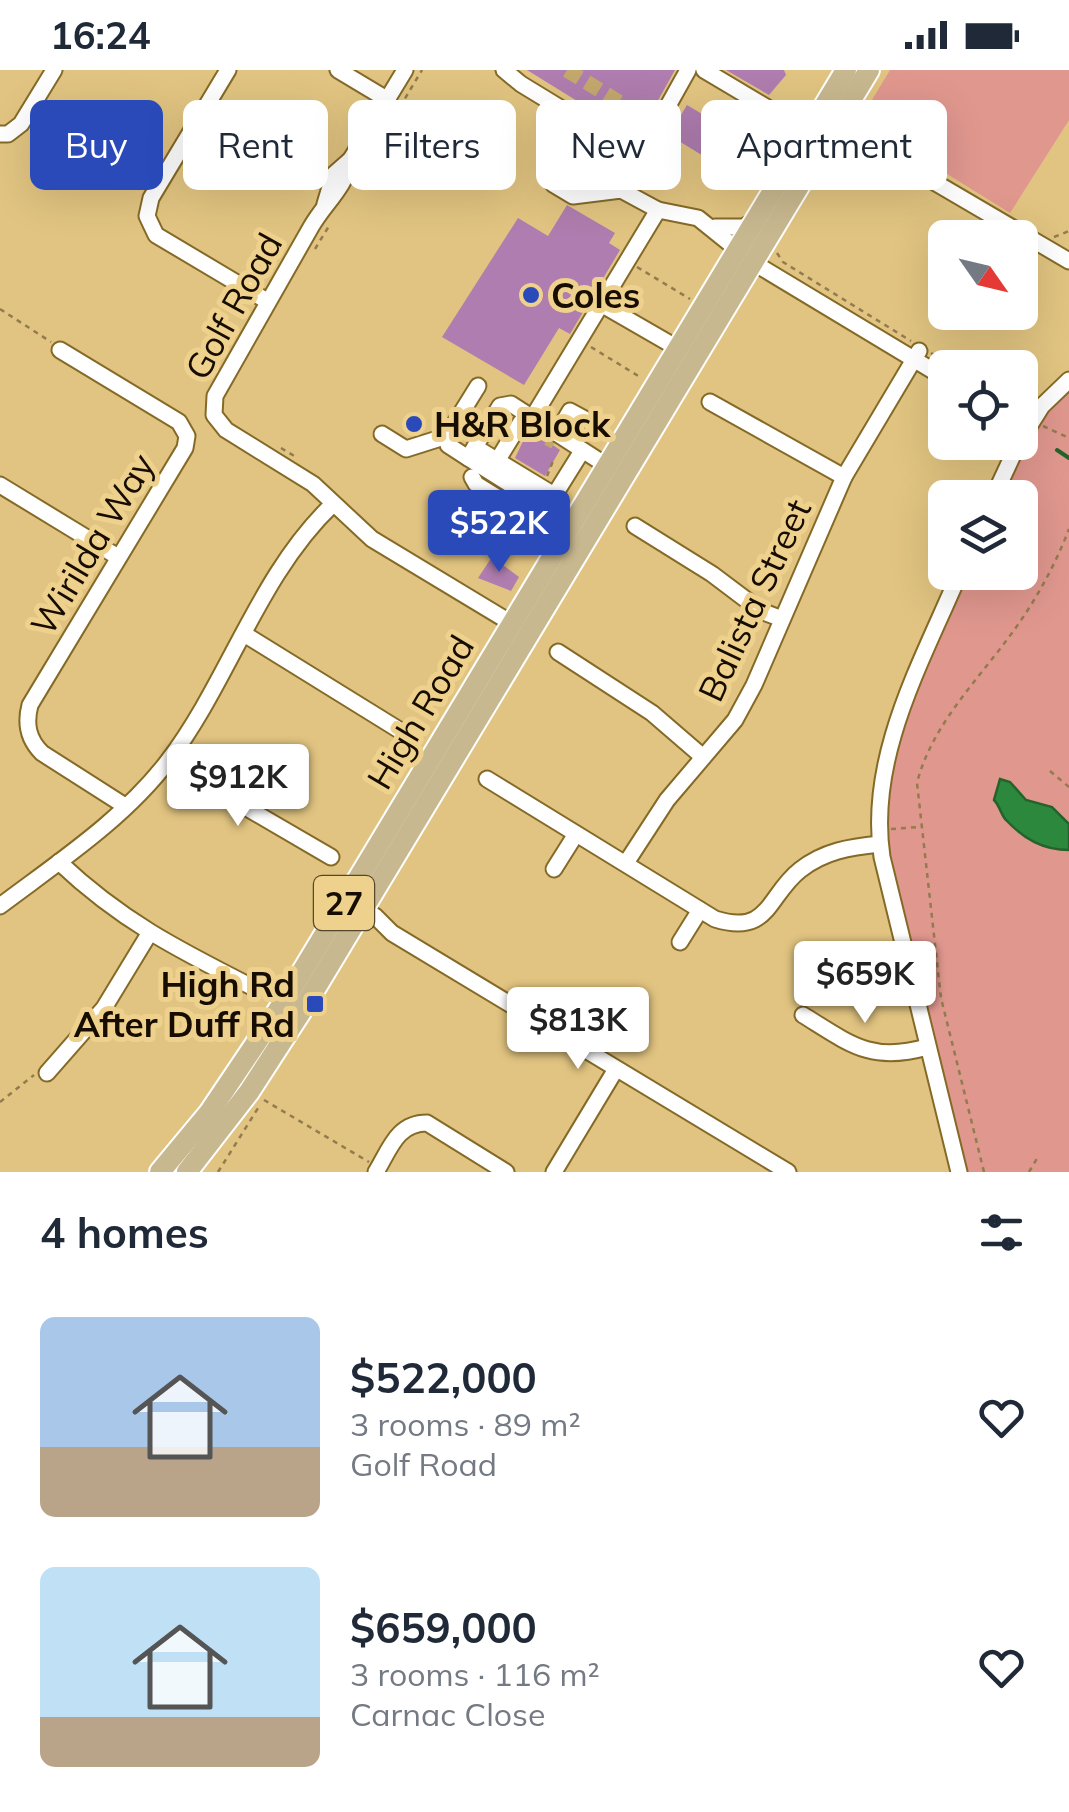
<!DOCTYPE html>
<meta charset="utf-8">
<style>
body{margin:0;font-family:Mulish,sans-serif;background:#f2f2f3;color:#1f2937;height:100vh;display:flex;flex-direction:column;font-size:38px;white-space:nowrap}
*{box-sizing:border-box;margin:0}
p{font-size:32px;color:#747a83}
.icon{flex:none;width:55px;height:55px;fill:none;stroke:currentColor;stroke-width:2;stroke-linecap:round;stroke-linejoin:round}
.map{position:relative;height:1102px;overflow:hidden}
.panel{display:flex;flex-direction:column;background:#fff;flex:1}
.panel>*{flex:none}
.banner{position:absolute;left:30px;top:30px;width:1010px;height:90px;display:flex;gap:20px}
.needle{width:65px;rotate:124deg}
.buttons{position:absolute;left:928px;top:150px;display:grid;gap:20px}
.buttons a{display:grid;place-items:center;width:110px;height:110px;border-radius:15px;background:#fff;box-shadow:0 10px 40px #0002;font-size:50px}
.price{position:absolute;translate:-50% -85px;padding:0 22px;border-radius:10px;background:#fff;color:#222;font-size:32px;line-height:65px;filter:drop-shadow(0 2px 5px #0008)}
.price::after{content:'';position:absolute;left:50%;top:60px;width:30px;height:22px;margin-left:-15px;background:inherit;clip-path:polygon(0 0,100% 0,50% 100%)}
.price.active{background:#2a4aba;color:#fff}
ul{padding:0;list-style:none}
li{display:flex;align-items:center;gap:30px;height:250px;padding:0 40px}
li span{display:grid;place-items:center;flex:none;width:280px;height:200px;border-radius:15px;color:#555}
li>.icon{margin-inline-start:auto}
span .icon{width:120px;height:120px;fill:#fffc;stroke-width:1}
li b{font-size:42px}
h2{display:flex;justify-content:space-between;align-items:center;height:120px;padding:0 40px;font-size:42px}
.tag{padding:0 35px;border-radius:15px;background:#fff;box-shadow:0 10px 40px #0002;font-size:35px;line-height:90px}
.tag.active{background:#2a4aba;color:#fff}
.status{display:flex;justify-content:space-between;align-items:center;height:70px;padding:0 50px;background:#fff;direction:ltr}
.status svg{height:28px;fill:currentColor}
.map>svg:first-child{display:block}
</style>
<div class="status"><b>16:24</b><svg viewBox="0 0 49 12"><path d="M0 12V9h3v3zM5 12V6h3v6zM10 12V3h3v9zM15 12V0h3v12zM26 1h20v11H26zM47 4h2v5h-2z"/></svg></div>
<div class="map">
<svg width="1069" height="1102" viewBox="0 0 1069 1102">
<rect width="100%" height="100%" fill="#e1c481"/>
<g fill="#e0978e">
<path d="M890 0H1069V50L1010 143 860 50Z"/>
<path d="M1069 311V1102H961L883 792 891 669 962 503 1020 502V428L994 427 1018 373Z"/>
</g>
<path fill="#2c883d" stroke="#25632b" stroke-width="2.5" d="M1000 709 1010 712 1026 730 1052 737 1069 754V780C1043 780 1024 769 1006 750 1001 745 1000 736 994 730Z"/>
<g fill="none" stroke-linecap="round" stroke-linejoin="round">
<path stroke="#25632b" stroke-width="4" d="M1057 380 1069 388"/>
</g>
<g fill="#af7daf">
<path d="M527 0H675L637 68Z"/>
<path d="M726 0H784L786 5 769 25Z"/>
<path d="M687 35 742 68 723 98 669 65Z"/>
<path d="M567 135 615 163 609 173 620 180 570 264 559 258 524 315 442 267 518 148 548 166Z"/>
<path d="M540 366 560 380 545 406 515 388 525 367Z"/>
<path d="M492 487 519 507 511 521 478 508Z"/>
</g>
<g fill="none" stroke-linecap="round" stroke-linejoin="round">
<g stroke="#c3a86e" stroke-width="15" stroke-dasharray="15 8" stroke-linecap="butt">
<path d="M567 0 648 50"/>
<path d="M548 368 555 372"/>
</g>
<defs>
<g id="minor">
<path d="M228 0 151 128 147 146 156 165 267 231"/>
<path d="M338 0 388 30"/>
<path d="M504 0 521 14 639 86"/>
<path d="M704 0 808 62 811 71"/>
<path d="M768 47 789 64 793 87"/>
<path d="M0 64H8L21 54 54 0"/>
<path d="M866 72 1069 191"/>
<path d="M576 79 553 114 573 126 621 120 658 140 698 148 754 193 945 308"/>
<path d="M351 89C345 119 326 131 311 157L215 326 214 345 226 360 313 414 372 469 521 559"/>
<path d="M621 120 688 0"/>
<path d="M325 134 334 104 351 89 405 0"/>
<path d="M715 157H743L754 151"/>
<path d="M601 234 679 279"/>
<path d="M60 280 179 352 187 366 185 378 30 635C25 654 28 669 42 683L125 736"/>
<path d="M710 332 844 407"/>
<path d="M533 347 658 140"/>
<path d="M557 363 570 341 594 354"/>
<path d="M382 364 406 379 447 366"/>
<path d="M1020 371 1042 336 1069 310"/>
<path d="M475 377 554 425"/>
<path d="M468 388 448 375 447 366 478 316"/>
<path d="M497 391 521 352 532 358"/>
<path d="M472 407 476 414 537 452"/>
<path d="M0 415 118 487"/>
<path d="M993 428 1019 372"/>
<path d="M546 437 468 388 500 336 511 334 601 392 615 391"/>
<path d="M635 456 712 504 761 541 782 549"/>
<path d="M527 469 582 381"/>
<path d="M244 564 404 663"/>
<path d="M558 582 652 643 703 687"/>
<path d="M168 692 331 787"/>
<path d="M487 709 715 849C770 866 767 826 800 800 824 781 850 777 880 774"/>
<path d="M59 792C120 850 177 879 252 917"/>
<path d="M626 793 667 730 735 650 754 615 844 407 919 281"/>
<path d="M554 799 576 764"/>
<path d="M0 836C57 793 124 749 168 691 229 611 259 504 333 434"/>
<path d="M355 844 375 846 392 863 788 1102"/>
<path d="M680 872 700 840"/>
<path d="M803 945C850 974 871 993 927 977"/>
<path d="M47 1003 104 938 149 864"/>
<path d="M376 1102C390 1079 397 1053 427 1053L506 1102"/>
<path d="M554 1102 616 999"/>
<path d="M959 1102 882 787C867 687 922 592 960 502"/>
</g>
<g id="major">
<path d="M160 1102 209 1043 285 930 846 0"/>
<path d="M187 1102 249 1022 304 937 869 0"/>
</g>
</defs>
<use href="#minor" stroke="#856a27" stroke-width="19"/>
<use href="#major" stroke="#fff" stroke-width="24"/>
<g stroke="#927c4f" stroke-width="2.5" stroke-dasharray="5 5" stroke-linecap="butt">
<path d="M858 51 880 65"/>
<path d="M364 97 422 0"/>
<path d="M1054 167 1069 161"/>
<path d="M315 179 329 156"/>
<path d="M777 183 783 192 911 271"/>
<path d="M637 197 690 229"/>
<path d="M0 239 51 272"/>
<path d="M591 277 640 307"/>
<path d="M931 283 956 298"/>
<path d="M1020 335 1029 336"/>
<path d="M1043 356 1069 368"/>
<path d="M281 378 296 387"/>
<path d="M547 406 553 391"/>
<path d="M1050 701 1069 717"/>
<path d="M891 759 918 757"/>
<path d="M264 1030 369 1092"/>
<path d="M0 1032 34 1005"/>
<path d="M218 1102 260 1035"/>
<path d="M984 1102 941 928 917 713C932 653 982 606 1017 556 1038 526 1056 493 1069 459"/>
<path d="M1029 1102 1039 1085"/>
</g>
<use href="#minor" stroke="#fff" stroke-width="15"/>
<use href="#major" stroke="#c8b88f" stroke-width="20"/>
</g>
<g fill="#2a4aba" stroke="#eed18d" stroke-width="4">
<circle cx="531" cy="225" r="10"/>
<circle cx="414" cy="354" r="10"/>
<rect x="305" y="924" width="20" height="20" rx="5"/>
</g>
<g text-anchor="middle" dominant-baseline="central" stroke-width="10" stroke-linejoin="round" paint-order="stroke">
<rect fill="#eed18d" stroke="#57472a" stroke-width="2.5" x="314" y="806" width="60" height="54" rx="8"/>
<g font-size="32" font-weight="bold" fill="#160c00">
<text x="344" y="833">27</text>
</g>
<g font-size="35" font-weight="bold" fill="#160c00" stroke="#eed18d" text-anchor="start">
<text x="551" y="225">Coles</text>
<text x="434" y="354">H&amp;R Block</text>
<text x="295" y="914" text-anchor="end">High Rd<tspan x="295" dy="40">After Duff Rd</tspan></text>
</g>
<g font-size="35" fill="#160c00" stroke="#eed18d">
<text transform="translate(233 236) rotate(-61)">Golf Road</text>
<text transform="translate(92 474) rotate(-59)">Wirilda Way</text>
<text transform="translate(754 530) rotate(-65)">Balista Street</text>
<text transform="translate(420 642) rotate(-59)">High Road</text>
</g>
</g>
</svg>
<div class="buttons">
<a><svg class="needle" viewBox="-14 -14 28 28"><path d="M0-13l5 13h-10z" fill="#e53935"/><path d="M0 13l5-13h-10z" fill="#747a83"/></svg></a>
<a><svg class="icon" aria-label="locate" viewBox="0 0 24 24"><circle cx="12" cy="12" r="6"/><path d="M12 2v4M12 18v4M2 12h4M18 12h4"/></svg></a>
<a><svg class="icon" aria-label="layers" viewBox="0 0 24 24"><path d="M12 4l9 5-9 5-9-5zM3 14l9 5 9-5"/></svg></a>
</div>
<b class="price active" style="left:499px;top:505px">$522K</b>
<b class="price" style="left:238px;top:759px">$912K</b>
<b class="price" style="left:865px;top:956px">$659K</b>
<b class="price" style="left:578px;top:1002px">$813K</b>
<div class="banner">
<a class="tag active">Buy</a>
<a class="tag">Rent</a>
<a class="tag">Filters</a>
<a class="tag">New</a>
<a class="tag">Apartment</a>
</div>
</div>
<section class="panel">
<h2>4 homes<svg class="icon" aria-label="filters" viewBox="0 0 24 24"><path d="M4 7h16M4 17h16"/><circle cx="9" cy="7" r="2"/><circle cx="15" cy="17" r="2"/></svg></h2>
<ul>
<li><span style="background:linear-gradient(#a9c7e8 65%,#b9a48a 0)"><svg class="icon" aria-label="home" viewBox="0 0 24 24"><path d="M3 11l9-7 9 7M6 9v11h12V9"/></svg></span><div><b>$522,000</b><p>3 rooms · 89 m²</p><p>Golf Road</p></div><svg class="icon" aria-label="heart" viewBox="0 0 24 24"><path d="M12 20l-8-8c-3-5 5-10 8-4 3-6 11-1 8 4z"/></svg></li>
<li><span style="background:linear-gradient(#bfe0f5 75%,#b9a48a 0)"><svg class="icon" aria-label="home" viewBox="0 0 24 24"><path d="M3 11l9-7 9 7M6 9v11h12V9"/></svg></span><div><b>$659,000</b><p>3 rooms · 116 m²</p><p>Carnac Close</p></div><svg class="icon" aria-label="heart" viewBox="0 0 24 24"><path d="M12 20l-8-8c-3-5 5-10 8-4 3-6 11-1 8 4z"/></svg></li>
</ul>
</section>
